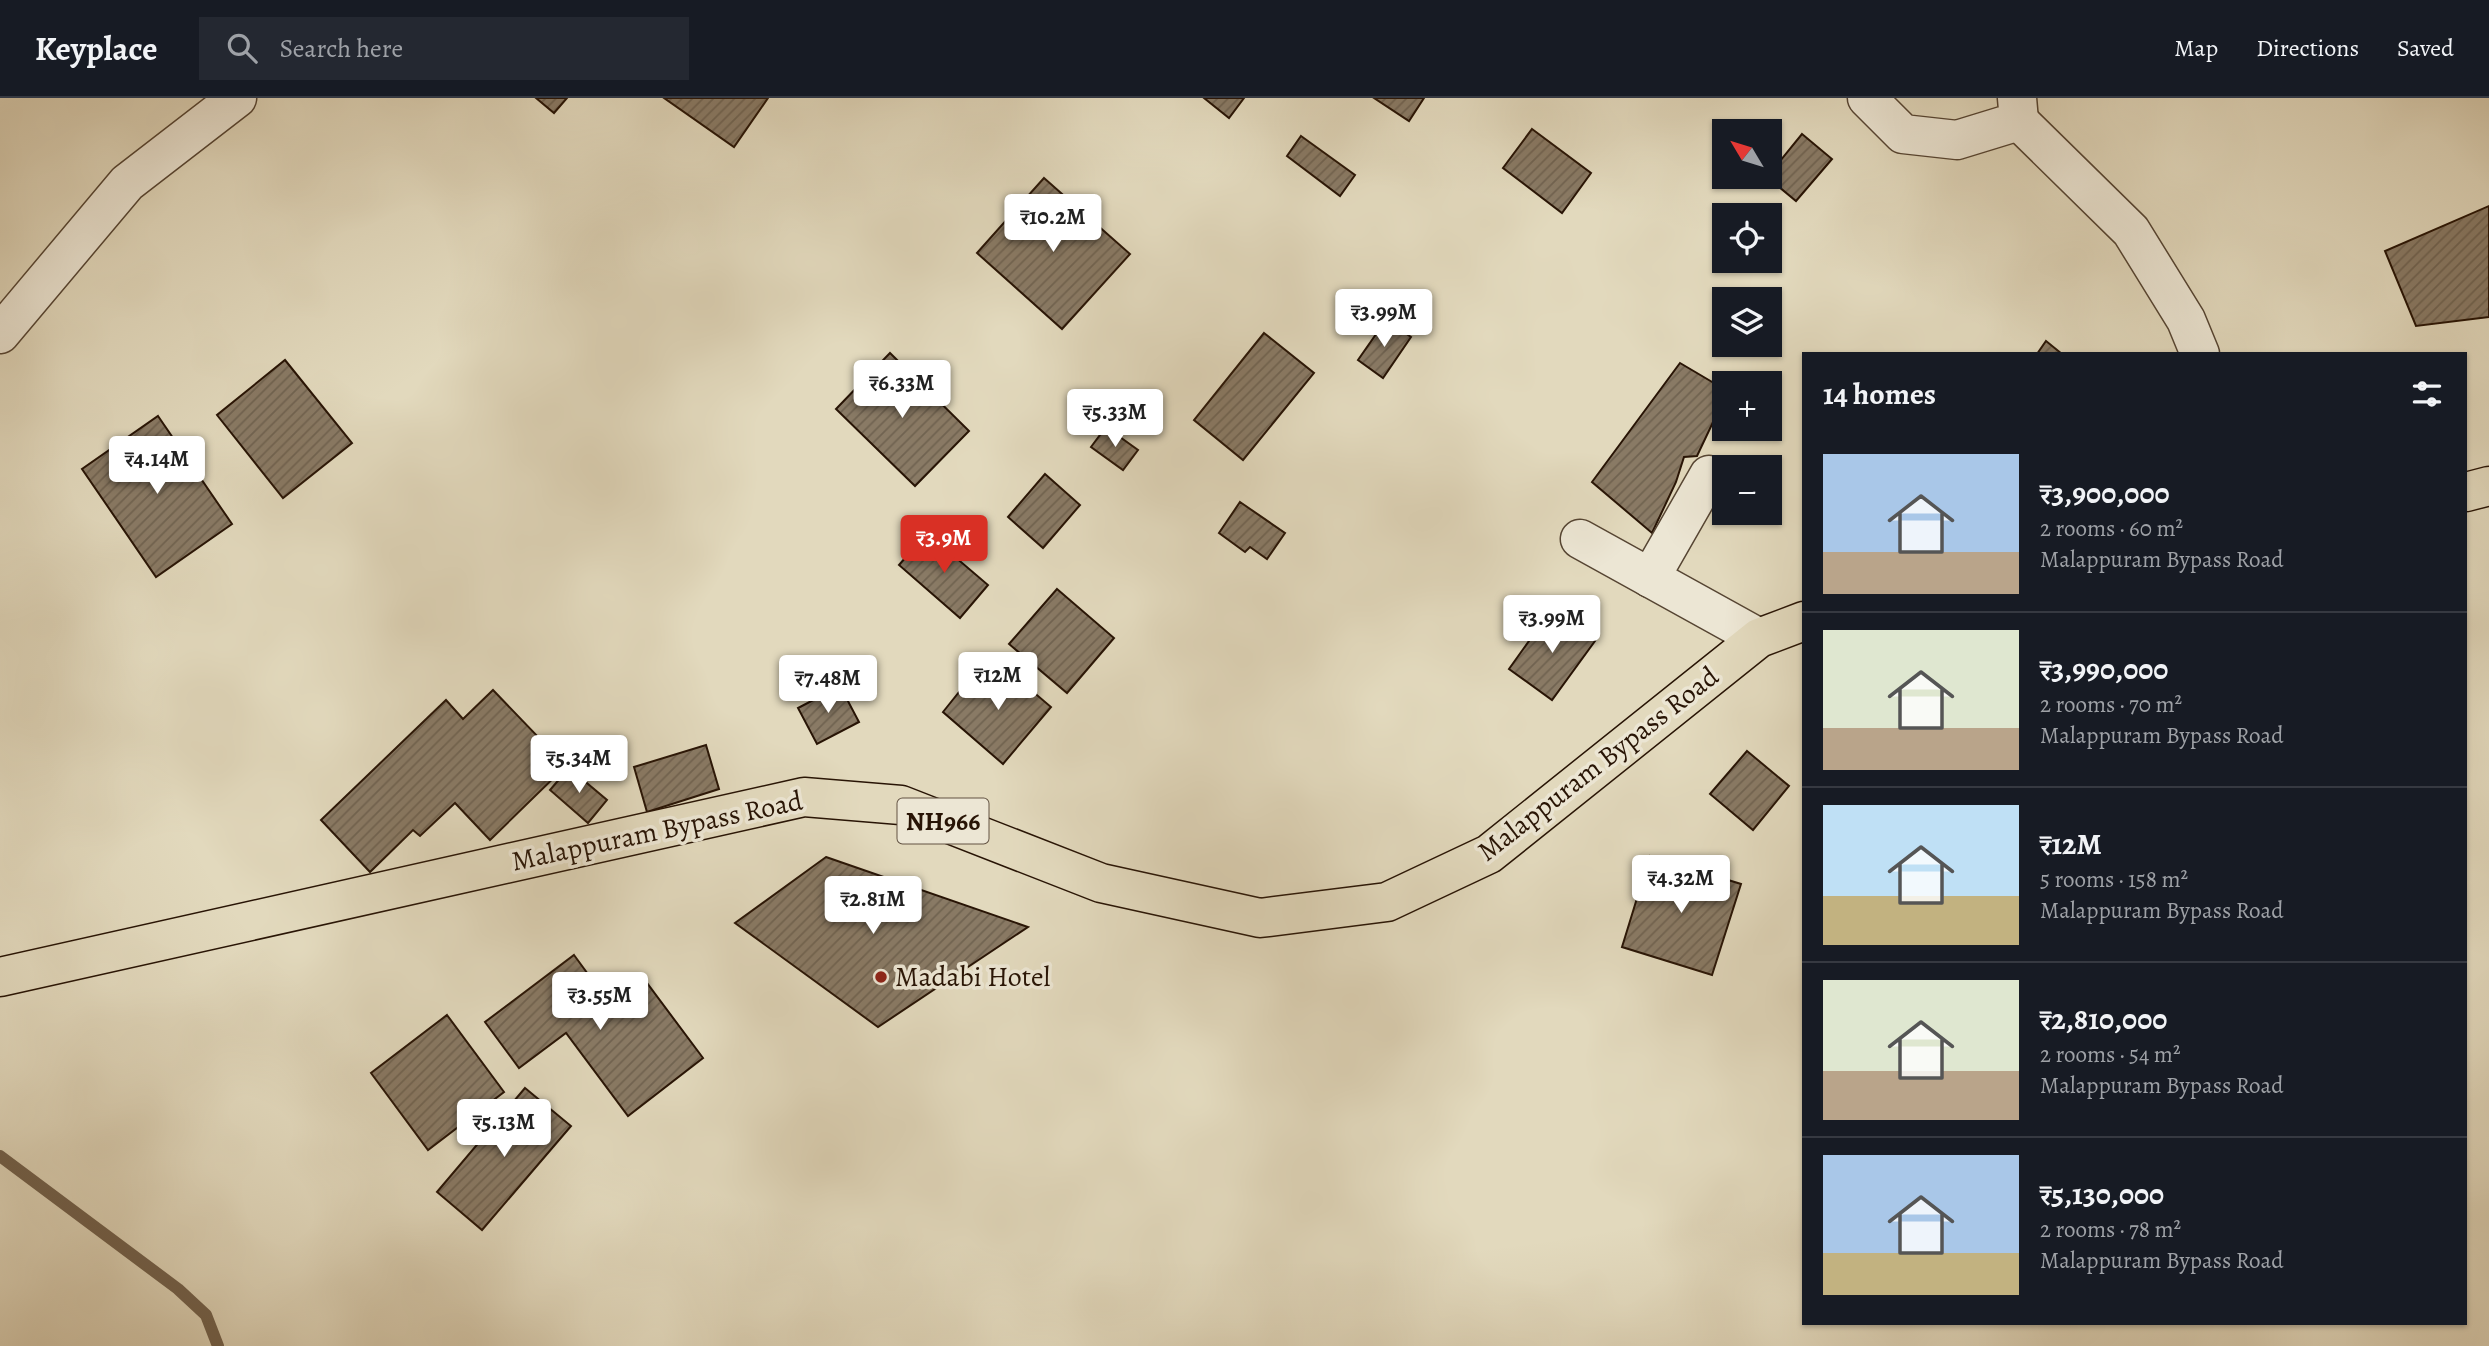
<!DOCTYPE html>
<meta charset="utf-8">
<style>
body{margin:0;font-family:Alegreya,serif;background:#242831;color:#f1f3f6;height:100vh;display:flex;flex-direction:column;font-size:26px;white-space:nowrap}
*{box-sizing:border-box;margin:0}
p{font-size:23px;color:#9ea1a6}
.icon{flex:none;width:38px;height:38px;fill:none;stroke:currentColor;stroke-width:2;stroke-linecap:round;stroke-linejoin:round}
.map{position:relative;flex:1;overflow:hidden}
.side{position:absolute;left:1802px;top:254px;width:665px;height:973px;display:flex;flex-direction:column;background:#171b24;border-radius:0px;box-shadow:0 2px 5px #0004}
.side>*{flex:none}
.needle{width:46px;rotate:308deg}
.fabs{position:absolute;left:1712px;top:21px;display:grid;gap:14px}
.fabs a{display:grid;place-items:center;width:70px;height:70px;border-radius:0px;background:#171b24;box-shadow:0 2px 5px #0004;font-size:35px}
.price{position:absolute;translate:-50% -60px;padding:0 16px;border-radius:7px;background:#fff;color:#222;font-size:23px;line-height:46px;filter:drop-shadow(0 2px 4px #0008)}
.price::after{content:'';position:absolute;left:50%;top:42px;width:21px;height:16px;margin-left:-10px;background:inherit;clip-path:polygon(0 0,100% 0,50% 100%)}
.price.active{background:#d93025;color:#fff}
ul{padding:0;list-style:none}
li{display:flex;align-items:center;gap:21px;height:175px;padding:0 21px}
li+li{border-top:2px solid #363941}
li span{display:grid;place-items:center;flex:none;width:196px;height:140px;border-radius:0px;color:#555}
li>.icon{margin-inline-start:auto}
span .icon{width:84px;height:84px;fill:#fffc;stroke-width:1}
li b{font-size:30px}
h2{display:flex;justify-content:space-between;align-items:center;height:84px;padding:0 21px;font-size:30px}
header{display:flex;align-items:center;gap:42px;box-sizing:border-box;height:98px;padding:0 35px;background:#171b24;border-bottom:2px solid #363941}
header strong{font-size:33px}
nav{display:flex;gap:38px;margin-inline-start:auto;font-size:24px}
.search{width:490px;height:63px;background:#242831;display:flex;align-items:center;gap:18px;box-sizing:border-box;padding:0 24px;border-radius:0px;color:#9ea1a6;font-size:26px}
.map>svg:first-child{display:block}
</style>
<header>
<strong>Keyplace</strong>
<div class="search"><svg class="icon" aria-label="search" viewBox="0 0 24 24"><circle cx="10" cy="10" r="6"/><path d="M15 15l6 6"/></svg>Search here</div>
<nav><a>Map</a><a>Directions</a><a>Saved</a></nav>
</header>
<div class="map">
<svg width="2489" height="1248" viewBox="0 0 2489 1248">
<defs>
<pattern id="building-hatch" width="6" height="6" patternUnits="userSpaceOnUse" patternTransform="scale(1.75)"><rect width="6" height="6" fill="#897a65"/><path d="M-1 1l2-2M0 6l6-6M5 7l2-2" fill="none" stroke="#706351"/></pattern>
</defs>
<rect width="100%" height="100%" fill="#e2d9bd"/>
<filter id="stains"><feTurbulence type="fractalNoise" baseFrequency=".00286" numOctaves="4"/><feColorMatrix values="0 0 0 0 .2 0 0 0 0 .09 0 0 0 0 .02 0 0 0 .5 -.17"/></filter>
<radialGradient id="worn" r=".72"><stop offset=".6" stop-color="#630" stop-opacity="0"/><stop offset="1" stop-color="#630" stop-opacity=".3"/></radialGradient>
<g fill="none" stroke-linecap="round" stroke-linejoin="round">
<path stroke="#72624e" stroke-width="12" d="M0 1058 178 1191 206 1217 218 1248"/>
</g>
<g fill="url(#building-hatch)" stroke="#281405" stroke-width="2">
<path d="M536 0H567L554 15Z"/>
<path d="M664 0H768L734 49Z"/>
<path d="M1204 0H1244L1229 20Z"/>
<path d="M1374 0H1424L1409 23Z"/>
<path d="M1532 31 1591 75 1562 115 1503 70Z"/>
<path d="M1802 36 1832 61 1796 103 1767 79Z"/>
<path d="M1301 38 1355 77 1340 98 1287 58Z"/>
<path d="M1044 80 1130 156 1062 231 977 155Z"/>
<path d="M2489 108V219L2416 228 2385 153Z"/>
<path d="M1386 222 1411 239 1383 280 1358 262Z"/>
<path d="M1264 235 1314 275 1243 362 1194 322Z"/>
<path d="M2046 243 2062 256H2037Z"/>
<path d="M890 255 969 333 915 388 836 311Z"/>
<path d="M285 262 352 345 283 400 217 317Z"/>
<path d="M1680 265 1724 291V301L1697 358 1684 359 1676 384 1652 435 1592 384Z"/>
<path d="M158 318 232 426 156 479 82 371Z"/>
<path d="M1106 329 1138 352 1123 372 1091 349Z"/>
<path d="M1045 376 1080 407 1043 450 1008 419Z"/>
<path d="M1240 404 1285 435 1267 461 1250 449 1245 454 1219 435Z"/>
<path d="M927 435 988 487 960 520 899 467Z"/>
<path d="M1057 491 1114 540 1067 595 1009 546Z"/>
<path d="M1551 512 1595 543 1552 602 1509 571Z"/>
<path d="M998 564 1051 609 1003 666 943 614 963 589 972 595Z"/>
<path d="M840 588 859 624 817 646 798 610Z"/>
<path d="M493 592 566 668 490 742 455 705 420 738 413 732 370 774 321 722 446 602 463 621Z"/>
<path d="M706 647 719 691 647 714 634 669Z"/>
<path d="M1747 653 1789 688 1753 732 1710 696Z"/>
<path d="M569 670 607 702 588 725 550 692Z"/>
<path d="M1650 758 1741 786 1712 877 1622 849Z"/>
<path d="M826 759 1028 829 878 929 735 825Z"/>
<path d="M574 857 607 902 641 877 703 960 628 1018 566 935 519 970 485 924Z"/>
<path d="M447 917 504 994 428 1052 371 975Z"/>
<path d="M525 990 571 1028 482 1132 437 1094Z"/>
</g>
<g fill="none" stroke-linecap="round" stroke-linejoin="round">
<defs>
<g id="minor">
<path d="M1867 0 1903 36 1957 42 2019 23 2017 0"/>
<path d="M2019 23 2131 133 2186 222 2200 256"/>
<path d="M0 236 127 85 237 0"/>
<path d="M1580 441 1759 540"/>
<path d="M1650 480 1709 377"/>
</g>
<g id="highway">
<path d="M2466 394 2489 388"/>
<path d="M0 879 804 699 901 707 1101 785 1260 820 1387 804 1489 756 1759 540 1804 523"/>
</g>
</defs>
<use href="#minor" stroke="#564533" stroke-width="41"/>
<use href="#highway" stroke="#281405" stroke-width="41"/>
<use href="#minor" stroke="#ece6d4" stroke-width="38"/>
<use href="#highway" stroke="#e2d9bd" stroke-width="38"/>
</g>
<circle fill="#8f2418" stroke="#ece6d4" stroke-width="2.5" cx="881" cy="879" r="7"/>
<g text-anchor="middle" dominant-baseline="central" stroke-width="7" stroke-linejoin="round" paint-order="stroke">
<rect fill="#ece6d4" stroke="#635343" stroke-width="2" x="897.5" y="700.5" width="91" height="45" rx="5"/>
<g font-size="26" font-weight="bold" fill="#281405">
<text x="943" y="723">NH966</text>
</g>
<g font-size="28" fill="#281405" stroke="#ece6d4">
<text transform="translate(1598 666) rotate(-38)">Malappuram Bypass Road</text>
<text transform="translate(657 733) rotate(-12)">Malappuram Bypass Road</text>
</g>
<g font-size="28" fill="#281405" stroke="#ece6d4" text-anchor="start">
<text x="895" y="879">Madabi Hotel</text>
</g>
</g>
<rect width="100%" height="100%" filter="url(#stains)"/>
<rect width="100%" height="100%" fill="url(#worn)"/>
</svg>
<div class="fabs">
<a><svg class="needle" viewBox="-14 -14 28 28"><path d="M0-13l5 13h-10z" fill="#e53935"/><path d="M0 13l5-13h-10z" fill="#9ea1a6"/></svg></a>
<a><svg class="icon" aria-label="locate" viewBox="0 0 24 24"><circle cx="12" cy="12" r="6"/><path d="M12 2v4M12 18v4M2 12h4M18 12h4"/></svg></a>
<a><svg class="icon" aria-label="layers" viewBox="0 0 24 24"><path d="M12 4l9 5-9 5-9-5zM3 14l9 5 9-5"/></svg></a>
<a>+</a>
<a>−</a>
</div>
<b class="price" style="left:1053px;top:156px">₹10.2M</b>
<b class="price" style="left:1384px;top:251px">₹3.99M</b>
<b class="price" style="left:902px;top:322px">₹6.33M</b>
<b class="price" style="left:1115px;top:351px">₹5.33M</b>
<b class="price" style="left:157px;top:398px">₹4.14M</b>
<b class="price active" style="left:944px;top:477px">₹3.9M</b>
<b class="price" style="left:1552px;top:557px">₹3.99M</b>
<b class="price" style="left:998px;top:614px">₹12M</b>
<b class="price" style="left:828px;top:617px">₹7.48M</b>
<b class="price" style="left:579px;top:697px">₹5.34M</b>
<b class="price" style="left:1681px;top:817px">₹4.32M</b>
<b class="price" style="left:873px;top:838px">₹2.81M</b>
<b class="price" style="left:600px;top:934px">₹3.55M</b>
<b class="price" style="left:504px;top:1061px">₹5.13M</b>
<section class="side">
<h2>14 homes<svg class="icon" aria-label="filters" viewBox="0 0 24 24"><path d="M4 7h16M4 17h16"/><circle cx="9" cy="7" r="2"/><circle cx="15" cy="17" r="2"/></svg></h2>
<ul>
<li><span style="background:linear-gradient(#a9c7e8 70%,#b9a48a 0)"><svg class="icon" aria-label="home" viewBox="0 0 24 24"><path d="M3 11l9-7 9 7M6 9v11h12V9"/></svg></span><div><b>₹3,900,000</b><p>2 rooms · 60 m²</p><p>Malappuram Bypass Road</p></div></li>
<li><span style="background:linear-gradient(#dfe7d0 70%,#b9a48a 0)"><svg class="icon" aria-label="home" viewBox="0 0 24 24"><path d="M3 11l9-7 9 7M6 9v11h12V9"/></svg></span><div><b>₹3,990,000</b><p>2 rooms · 70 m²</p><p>Malappuram Bypass Road</p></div></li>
<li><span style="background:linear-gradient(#bfe0f5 65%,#c2b280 0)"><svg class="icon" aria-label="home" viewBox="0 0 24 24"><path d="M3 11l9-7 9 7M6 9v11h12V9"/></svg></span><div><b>₹12M</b><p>5 rooms · 158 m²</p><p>Malappuram Bypass Road</p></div></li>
<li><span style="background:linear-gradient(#dfe7d0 65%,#b9a48a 0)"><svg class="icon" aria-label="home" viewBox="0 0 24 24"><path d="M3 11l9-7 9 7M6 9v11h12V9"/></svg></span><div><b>₹2,810,000</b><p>2 rooms · 54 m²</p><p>Malappuram Bypass Road</p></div></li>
<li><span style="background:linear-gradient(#a9c7e8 70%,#c2b280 0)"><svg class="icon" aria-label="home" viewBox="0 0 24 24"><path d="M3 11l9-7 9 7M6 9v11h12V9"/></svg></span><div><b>₹5,130,000</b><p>2 rooms · 78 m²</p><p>Malappuram Bypass Road</p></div></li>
</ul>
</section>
</div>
